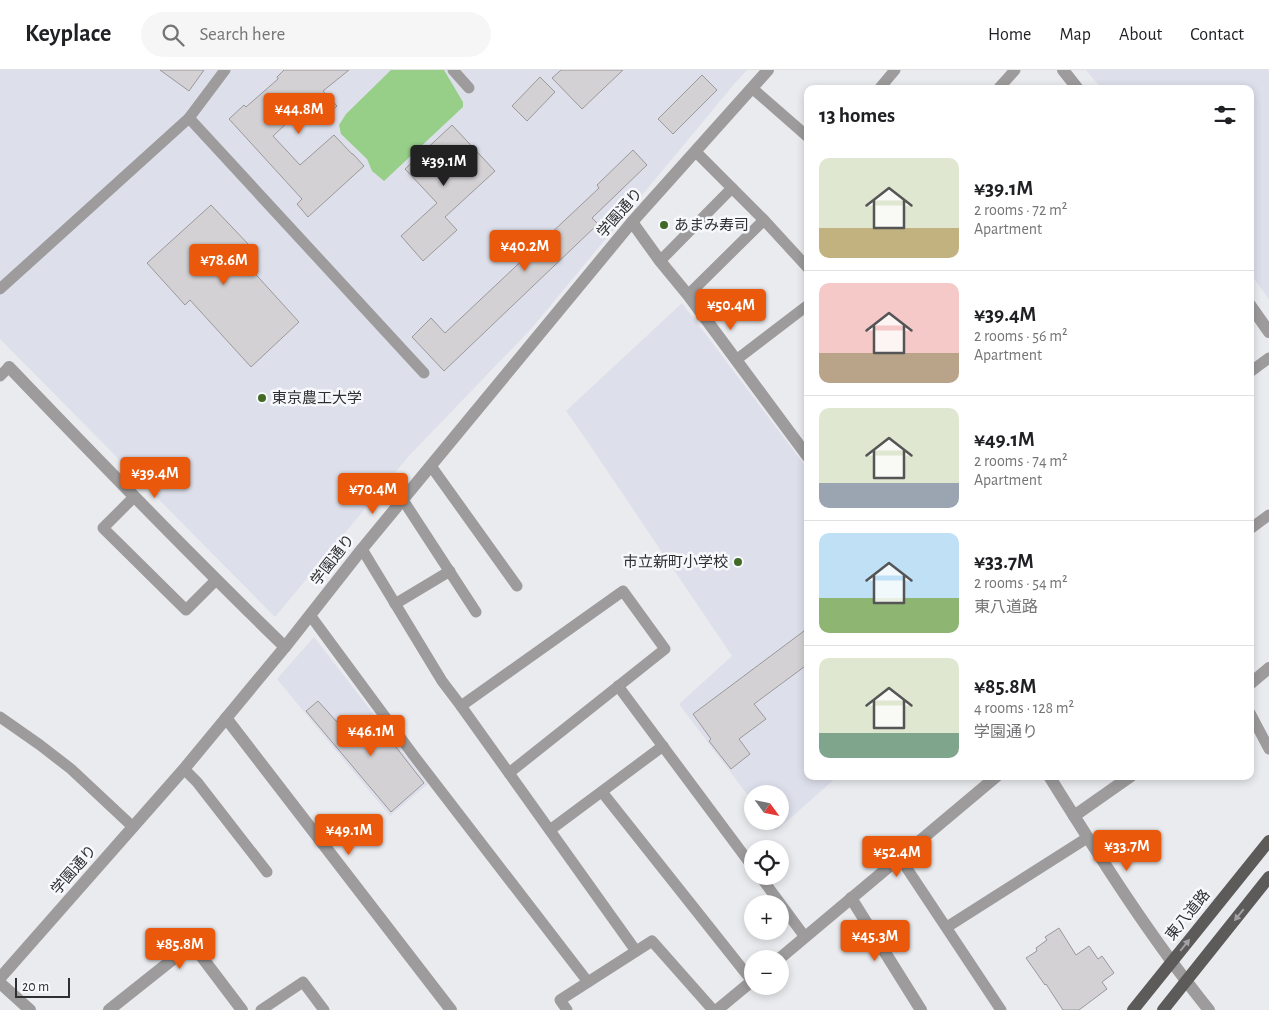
<!DOCTYPE html>
<meta charset="utf-8">
<style>
body{margin:0;font-family:"Alegreya Sans","Noto Sans JP",sans-serif;background:#f6f6f6;color:#202124;height:100vh;display:flex;flex-direction:column;font-size:19px;white-space:nowrap}
*{box-sizing:border-box;margin:0}
p{font-size:16px;color:#757577}
.icon{flex:none;width:28px;height:28px;fill:none;stroke:currentColor;stroke-width:2;stroke-linecap:round;stroke-linejoin:round}
.map{position:relative;flex:1;overflow:hidden}
.sheet{position:absolute;left:804px;top:15px;width:450px;height:695px;display:flex;flex-direction:column;background:#fff;border-radius:10px;box-shadow:0 2px 8px #0003}
.sheet>*{flex:none}
.needle{width:32px;rotate:123deg}
.fabs{position:absolute;left:744px;top:715px;display:grid;gap:10px}
.fabs a{display:grid;place-items:center;width:45px;height:45px;border-radius:50%;background:#fff;box-shadow:0 2px 8px #0003;font-size:25px}
.scale{position:absolute;left:15px;bottom:12px;width:55px;box-sizing:border-box;padding-left:5px;border:2px solid #2e2f30;border-top:0;font-size:14px;line-height:18px;white-space:nowrap;color:#2e2f30;-webkit-text-stroke:4px #f7f8fc;paint-order:stroke}
.price{position:absolute;translate:-50% -42px;padding:0 11px;border-radius:5px;background:#ea580c;color:#fff;font-size:16px;line-height:32px;filter:drop-shadow(0 1px 2px #0008)}
.price::after{content:'';position:absolute;left:50%;top:30px;width:15px;height:11px;margin-left:-8px;background:inherit;clip-path:polygon(0 0,100% 0,50% 100%)}
.price.active{background:#222;color:#fff}
ul{padding:0;list-style:none}
li{display:flex;align-items:center;gap:15px;height:125px;padding:0 15px}
li+li{border-top:1px solid #e0e0e0}
li span{display:grid;place-items:center;flex:none;width:140px;height:100px;border-radius:10px;color:#555}
li>.icon{margin-inline-start:auto}
span .icon{width:60px;height:60px;fill:#fffc;stroke-width:1}
li b{font-size:21px}
h2{display:flex;justify-content:space-between;align-items:center;height:60px;padding:0 15px;font-size:21px}
header{display:flex;align-items:center;gap:30px;box-sizing:border-box;height:70px;padding:0 25px;background:#fff;border-bottom:1px solid #e0e0e0}
header strong{font-size:24px}
nav{display:flex;gap:28px;margin-inline-start:auto;font-size:18px}
.search{width:350px;height:45px;background:#f6f6f6;display:flex;align-items:center;gap:12px;box-sizing:border-box;padding:0 18px;border-radius:28px;color:#757577;font-size:19px}
.map>svg:first-child{display:block}
</style>
<header>
<strong>Keyplace</strong>
<div class="search"><svg class="icon" aria-label="search" viewBox="0 0 24 24"><circle cx="10" cy="10" r="6"/><path d="M15 15l6 6"/></svg>Search here</div>
<nav><a>Home</a><a>Map</a><a>About</a><a>Contact</a></nav>
</header>
<div class="map">
<svg width="1269" height="940" viewBox="0 0 1269 940">
<rect width="100%" height="100%" fill="#eaebef"/>
<g fill="#dde0eb">
<path d="M0 0H747L735 13 531 259 408 387 275 547 0 269Z"/>
<path d="M1086 0H1269V229L1250 203V19H1102Z"/>
<path d="M682 233 807 398 808 706H838L776 761 768 751H780V724H752V731L679 634 732 586 583 365 566 341Z"/>
<path d="M314 567 428 714 390 746 277 609Z"/>
</g>
<path fill="#98cf88" d="M391 0H444L463 32V37L384 111 372 101 367 89 341 64 339 55 346 44Z"/>
<g fill="#d4d1d4" stroke="#9b989b">
<path d="M160 0H204L189 21Z"/>
<path d="M284 0H349L323 21 337 36 318 53 304 37 273 66 300 95 334 65 352 84H353L364 96 308 147 297 134 302 129 229 49 244 35 246 37 278 9 277 7Z"/>
<path d="M561 0H623L582 39 552 8Z"/>
<path d="M702 5 717 20 673 64 658 49Z"/>
<path d="M540 7 555 22 527 51 512 36Z"/>
<path d="M452 55 495 101 445 147 457 160 423 191 401 166 437 133 405 99Z"/>
<path d="M633 80 647 95 592 148 598 154 444 301 412 267 431 248 445 263 599 118 597 115Z"/>
<path d="M211 135 250 176 239 186 299 252 251 297 190 230 185 235 147 193Z"/>
<path d="M808 558V594L754 634 766 649 739 669 750 684 731 699 709 671 711 669 693 644Z"/>
<path d="M318 631 347 663 371 645 424 713 391 742 306 641Z"/>
<path d="M1059 858 1076 885 1089 876 1098 889 1102 886 1114 903 1102 912 1107 919 1079 940H1063L1046 914 1045 915 1026 888 1037 881 1036 878 1047 870 1045 867Z"/>
</g>
<g fill="none" stroke-linecap="round" stroke-linejoin="round">
<g stroke="#9d9b9b" stroke-width="11">
<path d="M453 0 469 18"/>
<path d="M752 18 808 67"/>
<path d="M879 19 895 0"/>
<path d="M998 19 1015 0"/>
<path d="M189 48 424 303"/>
<path d="M696 82 764 150 808 198"/>
<path d="M660 191 732 118"/>
<path d="M0 219 189 48 225 0"/>
<path d="M688 225 764 150"/>
<path d="M736 290 808 235"/>
<path d="M1250 302 1269 288"/>
<path d="M0 306 9 297"/>
<path d="M431 396 517 516"/>
<path d="M134 427 103 458 186 540 216 510"/>
<path d="M403 430 476 542"/>
<path d="M1250 459 1269 445"/>
<path d="M362 479 442 611 461 636 636 881"/>
<path d="M395 534 450 501"/>
<path d="M310 545 414 686 588 912"/>
<path d="M618 616 752 796"/>
<path d="M461 636 623 521 665 579 509 703"/>
<path d="M1250 643 1269 679"/>
<path d="M0 647 40 675 71 699 133 757"/>
<path d="M184 699 197 712 267 802"/>
<path d="M602 722 752 911"/>
<path d="M550 760 663 676"/>
<path d="M900 788 1001 940"/>
<path d="M760 806 805 867"/>
<path d="M947 857 1087 768"/>
<path d="M261 940 303 912 324 940"/>
<path d="M567 940 560 930 652 871 713 940"/>
</g>
<g stroke="#9d9b9b" stroke-width="12">
<path d="M1063 0 1078 19"/>
<path d="M632 152 660 191 688 225 808 387"/>
<path d="M1250 235 1269 262"/>
<path d="M9 297C100 392 191 486 285 577"/>
<path d="M1250 614 1269 598"/>
<path d="M226 648 451 940"/>
<path d="M1049 706C1099 786 1150 867 1209 940"/>
<path d="M1074 746 1131 706"/>
<path d="M851 828 921 940"/>
<path d="M779 889 997 706"/>
<path d="M0 913 30 940"/>
<path d="M109 940 192 874 242 940"/>
<path d="M717 940 752 911"/>
</g>
<path stroke="#9d9b9b" stroke-width="12" d="M0 908 184 699 285 577 362 479 632 152 768 0"/>
<g stroke="#5d5a5a" stroke-width="12">
<path d="M1133 940 1269 771"/>
<path d="M1163 940 1269 807"/>
</g>
</g>
<defs><path id="oneway-solid" d="M-6-.8H1V-3.2L6.5 0L1 3.2V.8H-6Z" transform="scale(1.25)"/></defs>
<g fill="#a2a1a3">
<use href="#oneway-solid" transform="translate(1239 845) rotate(129)"/>
<use href="#oneway-solid" transform="translate(1185 875) rotate(-51)"/>
</g>
<g fill="#416a26" stroke="#f7f8fc" stroke-width="2">
<circle cx="664" cy="155" r="5"/>
<circle cx="262" cy="328" r="5"/>
<circle cx="738" cy="492" r="5"/>
</g>
<g text-anchor="middle" dominant-baseline="central" stroke-width="5" stroke-linejoin="round" paint-order="stroke">
<g font-size="15" fill="#2e2f30" stroke="#f7f8fc">
<text transform="translate(620 143) rotate(-49)">学園通り</text>
<text transform="translate(333 490) rotate(-52)">学園通り</text>
<text transform="translate(74 800) rotate(-49)">学園通り</text>
<text transform="translate(1188 845) rotate(-51)">東八道路</text>
</g>
<g font-size="15" fill="#2e2f30" stroke="#f7f8fc" text-anchor="start">
<text x="674" y="155">あまみ寿司</text>
<text x="272" y="328">東京農工大学</text>
<text x="728" y="492" text-anchor="end">市立新町小学校</text>
</g>
</g>
</svg>
<div class="fabs">
<a><svg class="needle" viewBox="-14 -14 28 28"><path d="M0-13l5 13h-10z" fill="#e53935"/><path d="M0 13l5-13h-10z" fill="#757577"/></svg></a>
<a><svg class="icon" aria-label="locate" viewBox="0 0 24 24"><circle cx="12" cy="12" r="6"/><path d="M12 2v4M12 18v4M2 12h4M18 12h4"/></svg></a>
<a>+</a>
<a>−</a>
</div>
<div class="scale">20 m</div>
<b class="price" style="left:299px;top:65px">¥44.8M</b>
<b class="price active" style="left:444px;top:117px">¥39.1M</b>
<b class="price" style="left:525px;top:202px">¥40.2M</b>
<b class="price" style="left:224px;top:216px">¥78.6M</b>
<b class="price" style="left:731px;top:261px">¥50.4M</b>
<b class="price" style="left:155px;top:429px">¥39.4M</b>
<b class="price" style="left:373px;top:445px">¥70.4M</b>
<b class="price" style="left:371px;top:687px">¥46.1M</b>
<b class="price" style="left:349px;top:786px">¥49.1M</b>
<b class="price" style="left:1127px;top:802px">¥33.7M</b>
<b class="price" style="left:897px;top:808px">¥52.4M</b>
<b class="price" style="left:875px;top:892px">¥45.3M</b>
<b class="price" style="left:180px;top:900px">¥85.8M</b>
<section class="sheet">
<h2>13 homes<svg class="icon" aria-label="filters" viewBox="0 0 24 24"><path d="M4 7h16M4 17h16"/><circle cx="9" cy="7" r="2"/><circle cx="15" cy="17" r="2"/></svg></h2>
<ul>
<li><span style="background:linear-gradient(#dfe7d0 70%,#c2b280 0)"><svg class="icon" aria-label="home" viewBox="0 0 24 24"><path d="M3 11l9-7 9 7M6 9v11h12V9"/></svg></span><div><b>¥39.1M</b><p>2 rooms · 72 m²</p><p>Apartment</p></div></li>
<li><span style="background:linear-gradient(#f6c9c9 70%,#b9a48a 0)"><svg class="icon" aria-label="home" viewBox="0 0 24 24"><path d="M3 11l9-7 9 7M6 9v11h12V9"/></svg></span><div><b>¥39.4M</b><p>2 rooms · 56 m²</p><p>Apartment</p></div></li>
<li><span style="background:linear-gradient(#dfe7d0 75%,#9aa5b1 0)"><svg class="icon" aria-label="home" viewBox="0 0 24 24"><path d="M3 11l9-7 9 7M6 9v11h12V9"/></svg></span><div><b>¥49.1M</b><p>2 rooms · 74 m²</p><p>Apartment</p></div></li>
<li><span style="background:linear-gradient(#bfe0f5 65%,#8fb573 0)"><svg class="icon" aria-label="home" viewBox="0 0 24 24"><path d="M3 11l9-7 9 7M6 9v11h12V9"/></svg></span><div><b>¥33.7M</b><p>2 rooms · 54 m²</p><p>東八道路</p></div></li>
<li><span style="background:linear-gradient(#dfe7d0 75%,#7fa58c 0)"><svg class="icon" aria-label="home" viewBox="0 0 24 24"><path d="M3 11l9-7 9 7M6 9v11h12V9"/></svg></span><div><b>¥85.8M</b><p>4 rooms · 128 m²</p><p>学園通り</p></div></li>
</ul>
</section>
</div>
